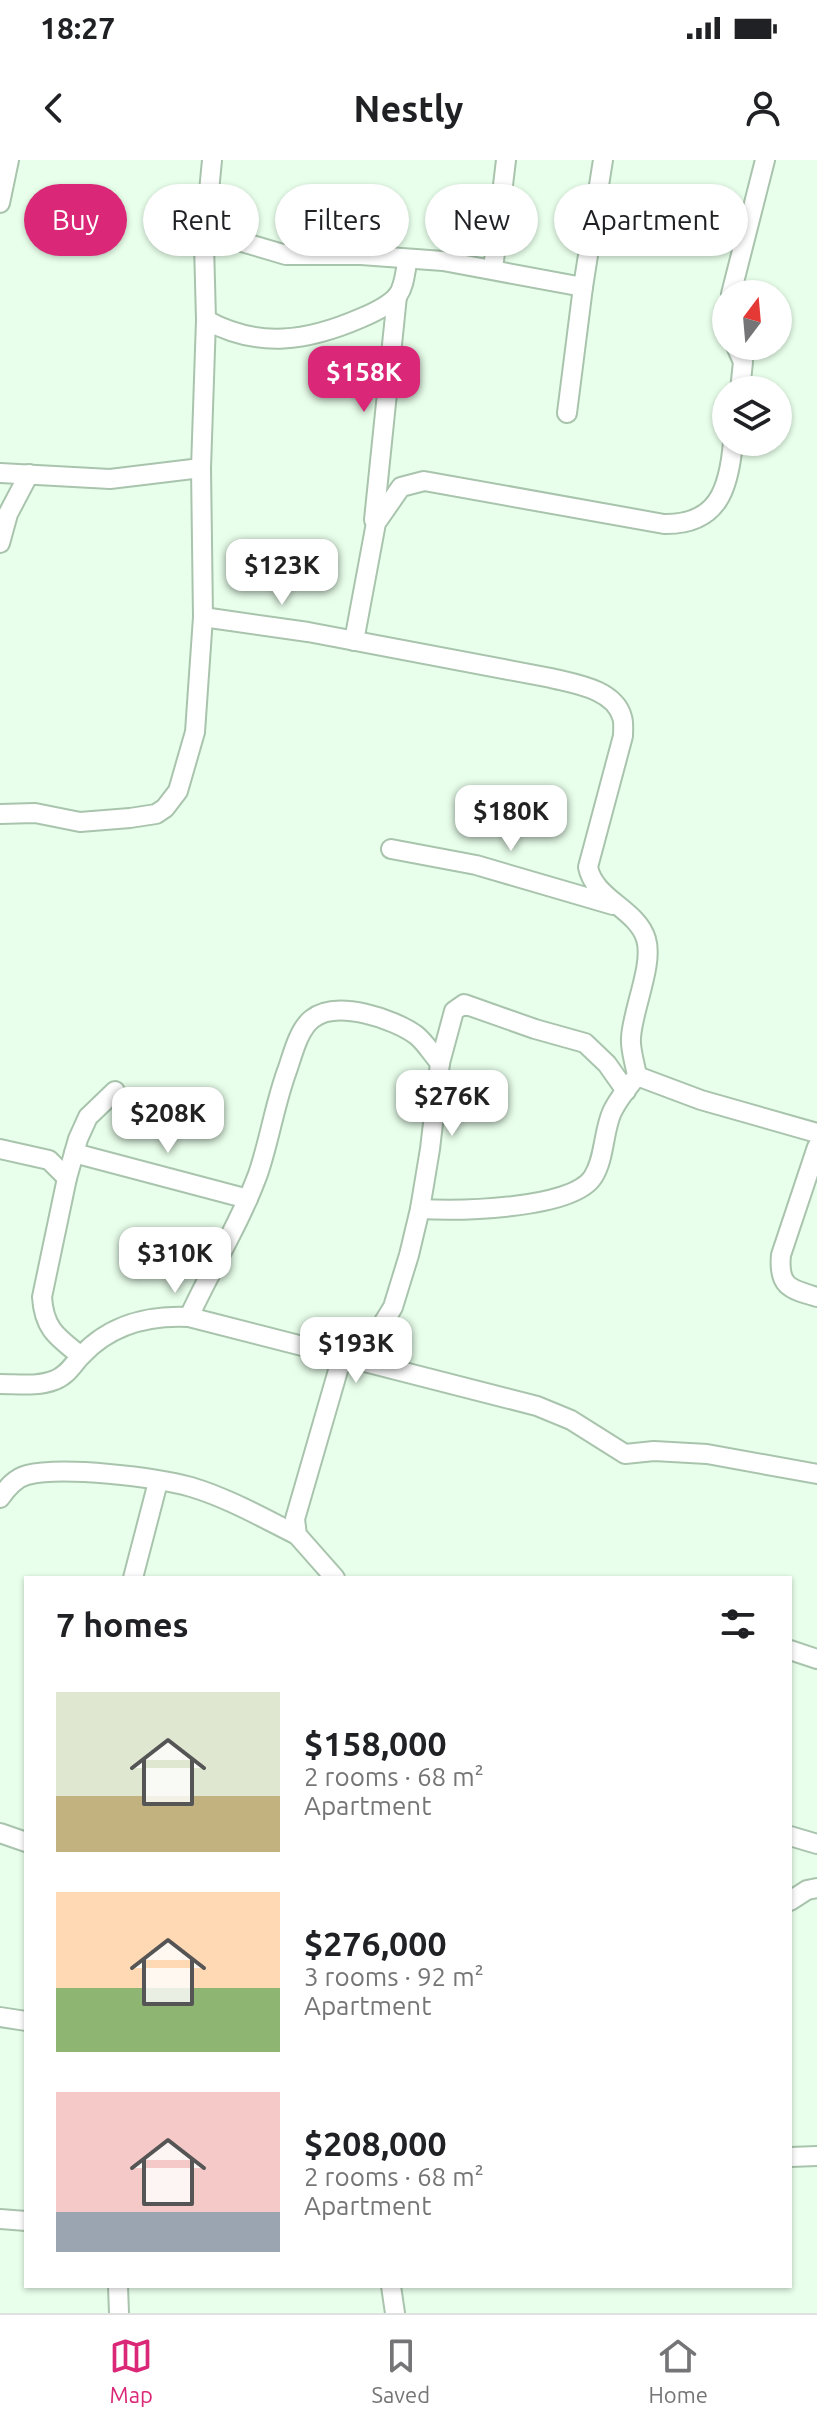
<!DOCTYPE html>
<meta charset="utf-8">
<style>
body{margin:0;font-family:Ubuntu,sans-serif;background:#f2f2f2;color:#202124;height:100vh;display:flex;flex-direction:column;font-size:30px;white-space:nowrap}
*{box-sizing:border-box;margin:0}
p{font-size:26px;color:#757577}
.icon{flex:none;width:44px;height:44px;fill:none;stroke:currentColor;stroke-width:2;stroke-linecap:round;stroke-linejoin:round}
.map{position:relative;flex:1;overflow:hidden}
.side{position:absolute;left:24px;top:1416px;width:768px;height:712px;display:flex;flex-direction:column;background:#fff;border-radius:0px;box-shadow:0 2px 6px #0004}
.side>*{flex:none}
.guide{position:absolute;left:24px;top:24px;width:770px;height:72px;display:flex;gap:16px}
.needle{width:52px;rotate:16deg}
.tools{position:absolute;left:712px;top:120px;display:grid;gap:16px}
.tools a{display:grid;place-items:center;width:80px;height:80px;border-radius:50%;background:#fff;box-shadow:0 2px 6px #0004;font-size:40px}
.price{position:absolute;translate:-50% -68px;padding:0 18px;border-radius:16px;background:#fff;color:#222;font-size:26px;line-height:52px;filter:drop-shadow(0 2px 4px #0008)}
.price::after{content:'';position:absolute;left:50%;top:48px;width:24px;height:18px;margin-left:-12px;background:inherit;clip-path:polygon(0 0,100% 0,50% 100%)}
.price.selected{background:#db2777;color:#fff}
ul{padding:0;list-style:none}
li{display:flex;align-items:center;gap:24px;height:200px;padding:0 32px}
li span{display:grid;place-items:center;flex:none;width:224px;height:160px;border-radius:0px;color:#555}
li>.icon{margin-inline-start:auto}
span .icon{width:96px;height:96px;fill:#fffc;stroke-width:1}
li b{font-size:34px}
h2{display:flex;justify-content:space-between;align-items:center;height:96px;padding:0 32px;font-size:34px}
.pill{padding:0 28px;border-radius:36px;background:#fff;box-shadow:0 2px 6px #0004;font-size:28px;line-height:72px}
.pill.selected{background:#db2777;color:#fff}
.status{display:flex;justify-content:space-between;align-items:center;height:56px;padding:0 40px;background:#fff;direction:ltr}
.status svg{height:22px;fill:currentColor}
header{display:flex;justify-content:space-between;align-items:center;height:104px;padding:0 32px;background:#fff;font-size:36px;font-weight:600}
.tabs{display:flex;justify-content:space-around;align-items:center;height:112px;border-top:2px solid #e0e0e0;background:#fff;font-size:22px;color:#757577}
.tabs a{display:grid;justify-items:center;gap:4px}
.tabs .selected{color:#db2777}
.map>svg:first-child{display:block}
</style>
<div class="status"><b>18:27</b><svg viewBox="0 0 49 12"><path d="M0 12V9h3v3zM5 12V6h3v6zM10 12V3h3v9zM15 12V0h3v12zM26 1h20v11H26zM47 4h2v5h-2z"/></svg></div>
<header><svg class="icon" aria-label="back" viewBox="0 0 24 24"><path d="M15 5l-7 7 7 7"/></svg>Nestly<svg class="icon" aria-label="person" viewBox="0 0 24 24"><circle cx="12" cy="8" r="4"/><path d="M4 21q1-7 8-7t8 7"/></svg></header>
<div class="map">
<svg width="817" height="2153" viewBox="0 0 817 2153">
<rect width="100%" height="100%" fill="#e8ffeb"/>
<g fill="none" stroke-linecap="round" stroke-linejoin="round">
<defs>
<g id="street">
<path d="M0 43 9 0"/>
<path d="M207 56 225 77 286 95H361L443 101 583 127"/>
<path d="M493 109 506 0"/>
<path d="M731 134 765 0"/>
<path d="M206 160C259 189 308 181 361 158 373 153 390 145 398 135 405 125 405 110 408 99"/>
<path d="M736 186 743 202 740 230"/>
<path d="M567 253 583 127 603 0"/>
<path d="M0 313 110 319 201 308"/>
<path d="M374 360 397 136"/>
<path d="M0 383 8 354 29 314"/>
<path d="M203 457 308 472 551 518C575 524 614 529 622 557 624 562 623 570 623 576L588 707C594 739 637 749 646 779 654 804 632 851 631 878 630 890 635 903 637 916 628 927 618 939 612 952 603 972 605 998 593 1017 572 1050 456 1051 420 1049"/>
<path d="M354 481 376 363 401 327 424 321 664 364C718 365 729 329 733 282"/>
<path d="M0 654 35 653 80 662 130 658 156 654 165 648 178 631 195 572 203 457 201 308 206 160 204 84 212 0"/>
<path d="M391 689 476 705 613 745"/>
<path d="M637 916 701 940 817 973"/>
<path d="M817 987 781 1095C778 1126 789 1129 817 1137"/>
<path d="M0 989 49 1000 67 1018"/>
<path d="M74 993 248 1039"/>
<path d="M189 1157 537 1246 571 1260 625 1294 654 1291 707 1294 817 1314"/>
<path d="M81 1196C57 1177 44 1169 42 1137L67 1018 78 979 88 957 115 931"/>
<path d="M0 1224C18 1224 38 1227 55 1220 68 1215 73 1204 82 1195 110 1165 149 1155 189 1157 211 1109 240 1063 258 1014 270 979 275 942 288 908 293 893 299 869 312 859 336 839 394 859 416 875 425 882 432 894 440 903"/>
<path d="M0 1338C7 1328 15 1318 27 1315 63 1306 155 1317 191 1327 228 1338 263 1358 297 1375"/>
<path d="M133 1418 158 1322"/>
<path d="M335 1418 297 1375 295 1359 339 1207 382 1165 393 1147 409 1095 420 1049 430 989 440 903 454 851 464 844 535 869 585 883 607 904 626 931"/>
<path d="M790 1490 817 1499"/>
<path d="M0 1673 26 1682"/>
<path d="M790 1676 817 1684"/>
<path d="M790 1741 807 1730 817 1728"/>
<path d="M0 1857 26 1861"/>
<path d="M790 1997 817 1996"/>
<path d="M0 2059 26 2061"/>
<path d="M118 2126 119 2153"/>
<path d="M391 2126 395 2153"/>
</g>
</defs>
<use href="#street" stroke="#a9c4ad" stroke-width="22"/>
<use href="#street" stroke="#fff" stroke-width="18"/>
</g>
</svg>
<div class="tools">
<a><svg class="needle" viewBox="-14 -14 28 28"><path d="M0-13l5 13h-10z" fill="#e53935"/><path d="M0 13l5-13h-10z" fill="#757577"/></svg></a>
<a><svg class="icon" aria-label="layers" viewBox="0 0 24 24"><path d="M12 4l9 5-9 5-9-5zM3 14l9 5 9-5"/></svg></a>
</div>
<b class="price selected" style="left:364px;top:254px">$158K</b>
<b class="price" style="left:282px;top:447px">$123K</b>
<b class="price" style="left:511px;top:693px">$180K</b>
<b class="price" style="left:452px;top:978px">$276K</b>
<b class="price" style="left:168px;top:995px">$208K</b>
<b class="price" style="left:175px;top:1135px">$310K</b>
<b class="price" style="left:356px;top:1225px">$193K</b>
<div class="guide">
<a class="pill selected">Buy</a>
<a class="pill">Rent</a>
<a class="pill">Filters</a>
<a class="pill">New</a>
<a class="pill">Apartment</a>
</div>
<section class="side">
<h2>7 homes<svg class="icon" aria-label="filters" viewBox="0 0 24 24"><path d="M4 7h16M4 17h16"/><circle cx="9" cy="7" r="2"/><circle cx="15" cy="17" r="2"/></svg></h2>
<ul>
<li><span style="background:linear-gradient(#dfe7d0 65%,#c2b280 0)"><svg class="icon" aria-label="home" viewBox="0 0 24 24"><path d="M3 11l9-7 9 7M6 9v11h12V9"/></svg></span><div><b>$158,000</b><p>2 rooms · 68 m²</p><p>Apartment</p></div></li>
<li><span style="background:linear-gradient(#ffd9b3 60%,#8fb573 0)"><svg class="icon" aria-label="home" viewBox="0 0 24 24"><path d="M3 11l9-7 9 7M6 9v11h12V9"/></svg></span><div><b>$276,000</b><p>3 rooms · 92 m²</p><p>Apartment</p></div></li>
<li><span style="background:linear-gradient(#f6c9c9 75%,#9aa5b1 0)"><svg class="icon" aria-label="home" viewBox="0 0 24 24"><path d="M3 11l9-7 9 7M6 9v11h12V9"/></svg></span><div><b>$208,000</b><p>2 rooms · 68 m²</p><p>Apartment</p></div></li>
</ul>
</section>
</div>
<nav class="tabs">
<a class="selected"><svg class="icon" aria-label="map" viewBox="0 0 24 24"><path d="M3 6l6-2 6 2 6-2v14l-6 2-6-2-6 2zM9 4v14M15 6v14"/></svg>Map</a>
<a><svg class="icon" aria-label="saved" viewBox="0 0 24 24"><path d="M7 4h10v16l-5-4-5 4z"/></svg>Saved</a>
<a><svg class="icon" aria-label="home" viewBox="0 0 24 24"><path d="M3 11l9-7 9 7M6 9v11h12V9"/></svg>Home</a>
</nav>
